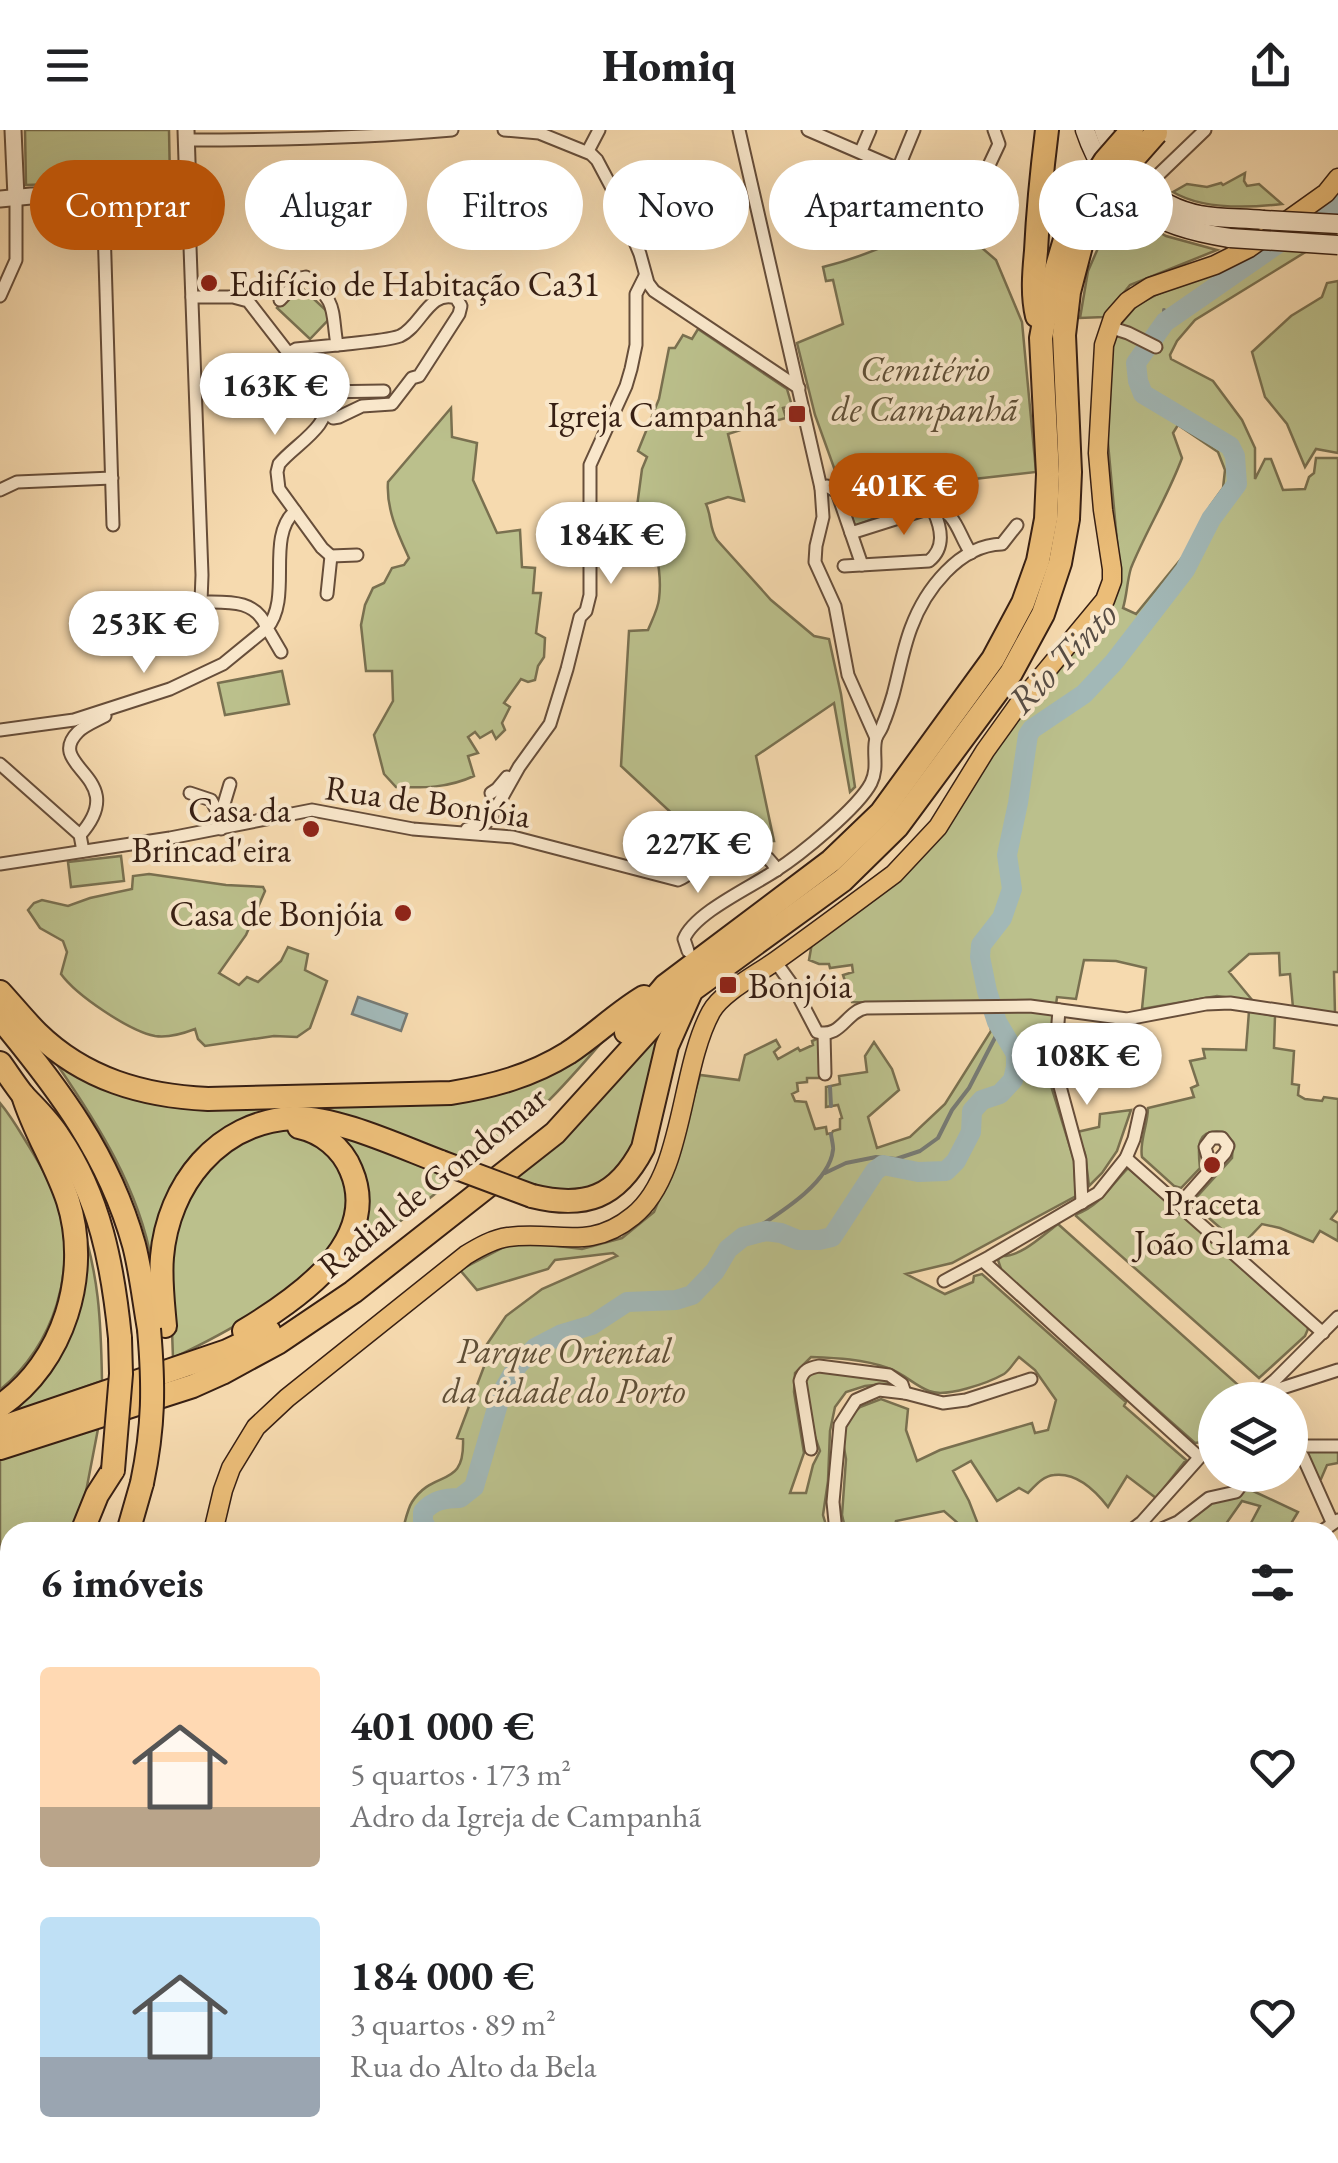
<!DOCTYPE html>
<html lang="pt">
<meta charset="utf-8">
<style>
body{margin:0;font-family:"EB Garamond",serif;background:#f6f6f6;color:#202124;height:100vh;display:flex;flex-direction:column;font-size:38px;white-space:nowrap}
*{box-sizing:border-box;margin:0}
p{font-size:32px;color:#757577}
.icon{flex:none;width:55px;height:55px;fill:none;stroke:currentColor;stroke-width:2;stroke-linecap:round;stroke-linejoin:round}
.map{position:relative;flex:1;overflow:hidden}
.drawer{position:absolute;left:0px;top:1392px;width:1340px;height:642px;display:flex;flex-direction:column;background:#fff;border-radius:30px 30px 0 0;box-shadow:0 10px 40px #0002}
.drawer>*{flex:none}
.hud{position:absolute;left:30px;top:30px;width:1280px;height:90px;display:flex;gap:20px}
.fabs{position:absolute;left:1198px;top:1252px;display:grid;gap:20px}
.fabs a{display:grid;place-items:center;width:110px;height:110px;border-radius:50%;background:#fff;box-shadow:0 10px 40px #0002;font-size:50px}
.price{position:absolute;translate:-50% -85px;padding:0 22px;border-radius:35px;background:#fff;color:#222;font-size:32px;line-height:65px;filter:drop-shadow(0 2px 5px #0008)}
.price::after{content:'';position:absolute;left:50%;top:60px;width:30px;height:22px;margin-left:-15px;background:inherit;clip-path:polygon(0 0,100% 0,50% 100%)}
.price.selected{background:#b45309;color:#fff}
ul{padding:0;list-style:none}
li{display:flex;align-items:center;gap:30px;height:250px;padding:0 40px}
li span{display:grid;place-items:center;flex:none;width:280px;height:200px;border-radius:10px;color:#555}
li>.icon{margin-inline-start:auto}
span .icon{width:120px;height:120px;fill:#fffc;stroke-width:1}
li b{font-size:42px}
h2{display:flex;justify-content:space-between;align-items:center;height:120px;padding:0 40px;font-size:42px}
.chip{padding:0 35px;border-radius:45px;background:#fff;box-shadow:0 10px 40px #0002;font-size:35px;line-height:90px}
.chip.selected{background:#b45309;color:#fff}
header{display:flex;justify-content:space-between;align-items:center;height:130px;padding:0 40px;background:#fff;font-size:45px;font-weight:800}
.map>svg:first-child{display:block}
</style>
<header><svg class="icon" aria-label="menu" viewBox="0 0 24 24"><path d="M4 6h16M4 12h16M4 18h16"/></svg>Homiq<svg class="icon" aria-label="share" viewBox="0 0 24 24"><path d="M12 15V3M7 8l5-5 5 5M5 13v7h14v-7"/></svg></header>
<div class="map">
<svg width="1338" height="2033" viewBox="0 0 1338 2033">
<rect width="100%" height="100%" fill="#f6daaf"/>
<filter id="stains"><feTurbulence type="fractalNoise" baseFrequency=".002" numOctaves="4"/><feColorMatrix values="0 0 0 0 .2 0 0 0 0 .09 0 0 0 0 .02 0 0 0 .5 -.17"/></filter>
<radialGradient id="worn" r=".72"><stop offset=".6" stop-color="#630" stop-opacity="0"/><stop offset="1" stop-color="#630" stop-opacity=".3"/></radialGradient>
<g fill="#bbc08c" stroke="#797050" stroke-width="2.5" fill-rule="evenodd">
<path d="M25 0H169L170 50 26 55Z"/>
<path d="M1245 43 1244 51 1247 56 1259 54 1282 74C1248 78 1203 80 1173 62L1187 54 1207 57 1221 53 1223 55Z"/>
<path d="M1338 68V102L1195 190 1177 211 1170 225 1171 229 1213 251 1242 290 1255 318V349L1265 329H1271L1283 360 1305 359 1309 347 1314 343 1316 328H1338V842H1334L1335 884 1293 878 1290 844 1280 845 1279 823 1249 824 1229 842 1253 871 1217 866 1142 879 1146 838 1116 831 1084 830 1076 869 1057 867 1047 943 1074 1030 1076 1066 952 1133 906 1144 945 1164 973 1152 974 1146 982 1144 1126 1272 1124 1276 1186 1330 1156 1368 1127 1346 1108 1377C1095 1360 1077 1342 1054 1345 1043 1346 1035 1356 1028 1363L1019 1358 997 1371 971 1331 953 1341 969 1371 981 1402H968L944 1381 896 1391 893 1402H846L842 1385 846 1329 840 1295 860 1277 881 1269 908 1279 906 1300 917 1331 940 1320 1032 1293 1035 1303 1048 1300 1056 1270 1035 1240 1019 1227C1014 1232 1010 1240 1004 1244 988 1253 946 1268 929 1261 914 1255 903 1243 888 1238 863 1229 837 1228 811 1227L795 1243 794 1262 804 1323 790 1363H806L813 1335 820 1321 814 1304 804 1252 810 1244 817 1241 884 1248 893 1253 865 1256 846 1262 835 1277 830 1301 828 1351 823 1385 828 1402H402C405 1393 407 1380 412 1372 434 1338 465 1360 463 1309L457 1308 485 1234 479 1226 506 1186 542 1159 617 1126 613 1123 555 1130 548 1139 477 1160 460 1140 508 1115 541 1114 582 1119 622 1108 654 1082 676 1029 700 945 739 950 745 925 776 910 780 917 774 922 778 929 798 918 800 921 813 915 812 911 819 908 822 948H807V952L797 953 798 961 792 964 795 971 806 972 815 999 826 997 827 1004 832 1003 833 1001 840 999V989L842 988 838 975 826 977V957L840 954 839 946 867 942 865 926 874 912 892 939 899 960 868 987 877 1018 910 1007 945 974 991 901 989 884 982 871 873 873 852 872 843 845 853 842 852 835 830 838 829 834H819L809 830 812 813 862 775 996 616 1048 549 1104 485 1112 473 1119 433 1107 302 1112 216 1120 195 1137 175 1158 164 1213 142ZM1178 295 1218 322 1225 340 1223 358 1210 376 1194 413 1136 484 1123 478C1127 465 1127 451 1131 438 1146 401 1168 366 1182 328L1173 303Z"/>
<path d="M1116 77 1166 106 1217 120 1130 155 1104 187 1080 188 1088 141Z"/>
<path d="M950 84 960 99 996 130 1022 192 1036 342 974 349 855 396 815 285 797 213 843 194 833 150 826 151 823 137C868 126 909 106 950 84Z"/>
<path d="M1338 151V323L1316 319 1305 337 1287 294 1265 267 1252 222 1291 186 1322 167 1327 153Z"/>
<path d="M299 155 332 186 310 209 277 178Z"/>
<path d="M698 199 787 259 792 276 783 278 786 288 757 296 753 285 742 287 744 299 728 304 744 371 728 367 706 374C712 387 709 398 717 410L771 470 814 506 829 509 841 564 855 657 850 662 834 573 756 626 774 711 726 712 709 718 621 636 629 501 648 500C652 490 658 479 659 469 662 447 656 397 636 384L642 339 647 327 638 321 659 269 669 218H675L683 205 692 209Z"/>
<path d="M451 278 452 307 477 313 473 350 497 403 520 400 522 437 535 438 533 463H541L536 503 545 508 544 527 538 536 535 550 528 552 521 549 504 573 510 577 502 593 505 600 496 609 492 601 480 608 475 602 468 607 478 623 468 626 474 646C448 658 424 658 396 657L384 644 374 605 393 571 392 541H366L361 495 365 475 373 458 384 453 392 438 404 435 409 428C398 404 386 379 388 352Z"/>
<path d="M282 541 289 574 225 585 218 553Z"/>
<path d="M121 726 124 751 71 757 68 732Z"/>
<path d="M149 744 226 755 263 757 265 761 246 805 219 843 239 855 247 847 258 852 281 831 288 817 308 824 305 840 327 851 310 898 297 907 274 906 205 916 198 909 195 899C182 904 168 908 155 906 129 901 76 865 61 844L67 822 63 811 40 798 28 780 34 773 42 770 68 776 90 768 132 759 133 746Z"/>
<path d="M1249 881 1275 886 1274 918 1294 921 1292 954 1299 955 1298 965 1305 969 1322 971 1324 967 1338 969V1080L1331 1089 1338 1093V1111L1320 1101 1313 1112 1280 1098 1262 1094 1241 1116 1194 1075V1070L1232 1028 1233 1012 1223 1002C1195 998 1198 1019 1200 1038L1181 1058 1174 1056 1142 1027C1139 1012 1148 994 1148 978L1194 967 1191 958 1198 955 1190 931 1205 928 1203 919 1246 920Z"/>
<path d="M674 884 640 999 618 1044 574 1066 507 1048Z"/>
<path d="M619 892C574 945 530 997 471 1034L410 1014 244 989C173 1022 168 1062 152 1133 139 1059 98 994 56 933L137 964 454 965Z"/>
<path d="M0 973C12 987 20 1002 30 1018 40 1035 52 1054 57 1073 78 1141 54 1214 0 1260Z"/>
<path d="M1131 980 1117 1021 1102 1043 1089 1056 1085 1024 1077 1002 1099 997 1100 984Z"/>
<path d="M326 998 458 1046 324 1151 358 1090Z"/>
<path d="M288 999C316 1009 339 1023 345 1054 349 1072 348 1089 339 1106 335 1112 329 1118 324 1124 285 1171 228 1202 173 1228L170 1145 175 1090 203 1037 251 1002Z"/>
<path d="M1128 1038 1307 1195 1308 1199 1305 1206 1259 1248 1076 1086 1077 1084C1101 1075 1111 1055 1128 1038Z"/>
<path d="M79 1085C99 1144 101 1190 102 1251L0 1287 52 1224Z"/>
<path d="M1058 1094 1246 1262 1239 1270H1215V1297L1202 1312 1195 1313 1002 1142 998 1130 1001 1126C1021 1127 1042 1106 1058 1094Z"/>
<path d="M98 1299 84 1372 73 1402H10V1489L0 1494V1328L70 1304Z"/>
<path d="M1303 1317H1338V1333L1327 1335 1321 1349 1317 1350Z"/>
<path d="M1244 1360 1253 1361 1298 1382 1286 1402H1264L1251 1393 1260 1376 1242 1371 1223 1398 1216 1402H1164L1209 1373Z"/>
<path d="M1338 1457V2033H1134L1136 2025H1330V1465Z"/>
<path d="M347 2025H466L463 2033H349Z"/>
<path d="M643 2025H808L799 2033H644Z"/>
</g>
<path fill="#a2b8b7" stroke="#777b75" stroke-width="2.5" d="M358 867 407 884 401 901 352 884Z"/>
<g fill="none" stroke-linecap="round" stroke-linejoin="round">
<g stroke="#777b75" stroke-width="4">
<path d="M1164 180 1165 192"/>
<path d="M830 957 831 976"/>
<path d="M825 1043 846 1033 876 1027 896 1029 920 1021 938 1008 952 980 969 958 999 900"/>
<path d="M743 1107C771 1088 829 1056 833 1020 834 1018 831 1006 831 1004"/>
</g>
<g stroke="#a2b8b7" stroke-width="20">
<path d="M429 1402 423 1392V1382C433 1370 445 1368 460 1368L474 1357 501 1264 518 1235 535 1218 562 1204 592 1195 627 1172 676 1170 692 1165 715 1141 728 1119 743 1107 766 1101 781 1103 798 1110H819L832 1107 875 1041 883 1035 918 1042 946 1041 956 1031 971 1002 972 981 982 970 1000 964 1013 950 1016 937V924L997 892 987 861 980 827 981 815 1002 788 1012 759 1007 725 1018 673 1028 605 1032 599 1084 564 1114 532 1185 440 1211 389 1237 354 1235 326 1230 316 1143 264 1138 251 1136 233 1165 192 1338 72"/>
<path d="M1330 1488 1338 1470"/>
<path d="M1330 1564 1336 1579 1338 1595"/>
<path d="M1330 1621 1336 1617 1338 1606"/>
<path d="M1330 1643 1338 1663"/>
<path d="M1330 1843 1335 1820 1338 1778"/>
<path d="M1247 2033 1249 2025"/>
</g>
<defs>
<g id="minor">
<path d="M504 0 539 3 591 24 597 30 614 62 640 124 648 153 654 161 799 258"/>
<path d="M739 0 821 358 823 387 816 416 815 432 835 476 848 545 876 608"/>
<path d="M808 0 898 39 969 66 976 63 999 14 994 0"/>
<path d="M186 10C275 10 364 8 452 0"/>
<path d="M588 21 599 0"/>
<path d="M861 21 870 0"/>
<path d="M898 39 914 0"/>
<path d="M1142 57 1154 49 1205 0"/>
<path d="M103 63 113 395"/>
<path d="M0 166 16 130V67"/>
<path d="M192 167H233L248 171 324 269C334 295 294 315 279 334L277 342 279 359 322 418 331 426 357 425"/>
<path d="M280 170 301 148 306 147C338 173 331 178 337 215L296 219 289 223"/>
<path d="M1109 197 1128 203 1156 217"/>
<path d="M318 262 384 261"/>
<path d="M327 283 333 288 339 287 362 276 392 274 412 248 419 246 459 184 461 176 456 168C429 159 421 197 400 206 386 211 353 213 337 215"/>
<path d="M821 358 827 356 837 362 851 403 927 379 934 382C942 400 945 418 929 431L844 436"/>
<path d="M0 360 17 352 112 348"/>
<path d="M931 378C956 378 958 405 971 423"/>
<path d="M851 403 862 435"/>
<path d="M327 464 331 426"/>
<path d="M281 522 267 498C293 467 265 408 295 381"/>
<path d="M0 600 74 590 170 559 223 534 267 498C256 469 228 472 201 472L202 445 188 62"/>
<path d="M0 634 80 705 83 721"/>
<path d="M190 663 211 670 217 681 221 684V699"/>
<path d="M491 663 497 659 507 647"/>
<path d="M221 684 230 654"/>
<path d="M467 699 483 696 490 689 519 637 550 594 567 539 580 487 586 481 590 465V335L626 256 631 239 636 215V164L645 146"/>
<path d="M80 705C132 647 43 637 78 602 85 595 96 591 105 586"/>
<path d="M0 734 170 708 312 680 413 699 513 707 678 750C689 746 695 737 705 731 732 713 759 710 777 740"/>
<path d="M688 821 684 809C694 783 751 757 775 741 800 725 858 678 871 653 879 637 872 623 876 608 878 603 882 599 883 594 887 585 890 575 893 565 899 543 903 519 911 498 925 460 959 415 1002 414L1017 395"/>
<path d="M775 831 793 856 817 902C841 909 846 881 866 878L1030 876 1127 889 1206 874 1230 873 1338 889"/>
<path d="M1059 880 1056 918 1058 949 1080 1030 1082 1073"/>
<path d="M824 904 825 944"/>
<path d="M1126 1028 1323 1203"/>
<path d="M1179 1075 1225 1023 1228 1016 1222 1008H1212L1205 1017 1211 1038"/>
<path d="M983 1131 1199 1327"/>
<path d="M944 1151 989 1127 1098 1063 1126 1028 1134 1009 1140 982"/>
<path d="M1279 1259 1338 1240"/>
<path d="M1251 1270 1275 1250 1338 1187"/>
<path d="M1290 1312 1296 1315 1303 1327 1332 1392"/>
<path d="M1294 1316H1338"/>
<path d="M811 1319 800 1251C803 1240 809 1238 819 1236L889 1245 902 1254 905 1263"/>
<path d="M836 1402 833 1372 840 1295 856 1270 879 1260 905 1263 943 1273 966 1270 1031 1249"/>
<path d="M1129 1402 1142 1392 1215 1310"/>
<path d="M1155 1402 1178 1392 1209 1368 1236 1362 1249 1345"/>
<path d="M1321 1402 1338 1390"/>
<path d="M337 2025 339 2033"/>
<path d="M471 2033 474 2025"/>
<path d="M811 2033 821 2025"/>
<path d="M849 2033V2025"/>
<path d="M1016 2033 1046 2030"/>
</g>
<g id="tertiary">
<path d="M13 0 16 67"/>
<path d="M0 69 31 66 188 62 186 0"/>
</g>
<g id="secondary">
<path d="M1085 0C1110 74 1157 97 1230 108"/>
<path d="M1104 0C1118 41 1156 77 1200 85 1220 89 1242 88 1263 90"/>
<path d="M41 2033 45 2025"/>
</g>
<g id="primary">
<path d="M213 1402 223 1360 231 1338 256 1297 287 1268 466 1125C479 1117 493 1109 508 1107 556 1100 589 1122 633 1086 685 1044 679 941 711 882 722 862 758 844 777 830 816 802 855 773 894 744L938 697 985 621 1018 575 1105 470 1112 451V439L1103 380 1098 323 1104 215 1113 188 1128 171 1150 157 1215 135 1249 118 1326 63 1338 48"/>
<path d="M0 1752 10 1731"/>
<path d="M0 1802 10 1823"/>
<path d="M146 2025 153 2033"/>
<path d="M175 2025 182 2033"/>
</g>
<g id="motorway">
<path d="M1037 186C1032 165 1034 142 1036 121 1038 80 1042 40 1047 0"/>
<path d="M0 862C12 875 24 890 37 903 84 949 143 966 208 969L451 963C493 956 531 946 568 923 594 906 617 883 644 867"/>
<path d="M0 888C58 958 109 1025 134 1115 141 1142 144 1171 149 1199"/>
<path d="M626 902 665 856 831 731 881 683 993 529 1023 473 1038 431 1046 389 1048 344 1041 208 1050 160 1066 106 1083 66"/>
<path d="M0 933C8 944 15 955 23 965 36 979 49 991 59 1007 100 1067 113 1137 120 1208"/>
<path d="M532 1066C585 1079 617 1068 643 1018L667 916 690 864"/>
<path d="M165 1196C163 1173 160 1149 162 1127 168 1055 218 992 293 988 335 986 401 1017 441 1032"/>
<path d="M244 1201C297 1169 382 1112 351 1040 342 1018 322 1002 299 997"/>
<path d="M0 1276C64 1233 91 1143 68 1071 56 1034 34 1002 23 965"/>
<path d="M0 1298 227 1221 269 1201"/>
<path d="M0 1318 193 1256 222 1243 279 1212 353 1162 555 1003 670 876 843 750 897 697 1011 543 1043 484 1060 433 1068 389 1070 342 1064 205 1069 162 1082 112 1099 78"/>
<path d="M82 1402 97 1365 113 1340"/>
<path d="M128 1402 142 1353"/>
<path d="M0 1505 10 1501"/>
<path d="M0 1578 10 1563"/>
<path d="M0 1629 10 1614"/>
<path d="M0 1673 10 1656"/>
<path d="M0 1873 10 1879"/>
<path d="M0 1897 10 1904"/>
</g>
</defs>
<use href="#minor" stroke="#674e3a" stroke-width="15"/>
<use href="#tertiary" stroke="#674e3a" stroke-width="19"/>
<use href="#secondary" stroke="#371f13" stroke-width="21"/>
<use href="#primary" stroke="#371f13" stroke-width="21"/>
<use href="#motorway" stroke="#371f13" stroke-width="26"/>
<use href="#minor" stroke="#f9e7cb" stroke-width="11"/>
<use href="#tertiary" stroke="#f9e7cb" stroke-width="15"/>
<use href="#secondary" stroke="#f9e7cb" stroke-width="18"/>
<use href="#primary" stroke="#ebbd78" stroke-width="18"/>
<use href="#motorway" stroke="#ebbd78" stroke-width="22"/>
<defs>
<g id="secondary-bridge">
<path d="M1263 90 1338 94"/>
<path d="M1230 108 1338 115"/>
</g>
<g id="motorway-bridge">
<path d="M1083 66 1105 31 1132 0"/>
<path d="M1099 78 1118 46 1156 3"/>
<path d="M441 1032 532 1066"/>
<path d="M113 1340 121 1244 120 1208"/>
<path d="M142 1353C154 1296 154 1256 149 1199"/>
</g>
</defs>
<use href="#secondary-bridge" stroke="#371f13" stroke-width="21" stroke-linecap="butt"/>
<use href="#motorway-bridge" stroke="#371f13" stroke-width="26" stroke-linecap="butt"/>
<use href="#secondary-bridge" stroke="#f9e7cb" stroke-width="18"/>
<use href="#motorway-bridge" stroke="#ebbd78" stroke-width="22"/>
</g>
<g fill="#8f2418" stroke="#f9e7cb" stroke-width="4">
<circle cx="209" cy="153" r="10"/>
<rect x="787" y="274" width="20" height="20" rx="5"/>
<circle cx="311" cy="699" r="10"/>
<circle cx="403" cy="783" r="10"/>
<rect x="718" y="845" width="20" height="20" rx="5"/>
<circle cx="1212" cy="1035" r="10"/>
</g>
<g text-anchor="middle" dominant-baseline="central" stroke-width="8" stroke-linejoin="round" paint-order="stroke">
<g font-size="35" fill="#371f13" stroke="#f9e7cb" text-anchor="end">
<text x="229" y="153" text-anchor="start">Edifício de Habitação Ca31</text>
<text x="777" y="284">Igreja Campanhã</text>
<text x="291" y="679">Casa da<tspan x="291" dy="40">Brincad'eira</tspan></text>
<text x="383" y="783">Casa de Bonjóia</text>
<text x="748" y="855" text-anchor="start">Bonjóia</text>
<text x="1212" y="1072" text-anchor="middle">Praceta<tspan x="1212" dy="40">João Glama</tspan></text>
</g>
<g font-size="35" font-style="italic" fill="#5f4f37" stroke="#f9e7cb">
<text x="925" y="238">Cemitério<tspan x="925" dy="40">de Campanhã</tspan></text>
<text x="564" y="1220">Parque Oriental<tspan x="564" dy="40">da cidade do Porto</tspan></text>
</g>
<g font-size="35" fill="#371f13" stroke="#f9e7cb">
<text transform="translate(428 671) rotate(8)">Rua de Bonjóia</text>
<text transform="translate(432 1051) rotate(-39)">Radial de Gondomar</text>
</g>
<g font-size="38" font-style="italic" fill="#574d44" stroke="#f9e7cb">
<text transform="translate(1062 527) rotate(-46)">Rio Tinto</text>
</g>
</g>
<rect width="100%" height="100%" filter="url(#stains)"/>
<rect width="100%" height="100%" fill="url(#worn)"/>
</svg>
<div class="fabs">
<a><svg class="icon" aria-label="layers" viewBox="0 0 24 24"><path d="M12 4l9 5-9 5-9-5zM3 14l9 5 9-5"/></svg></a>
</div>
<b class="price" style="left:275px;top:308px">163K €</b>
<b class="price selected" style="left:904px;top:408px">401K €</b>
<b class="price" style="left:611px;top:457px">184K €</b>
<b class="price" style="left:144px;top:546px">253K €</b>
<b class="price" style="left:698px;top:766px">227K €</b>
<b class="price" style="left:1087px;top:978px">108K €</b>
<div class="hud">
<a class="chip selected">Comprar</a>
<a class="chip">Alugar</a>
<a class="chip">Filtros</a>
<a class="chip">Novo</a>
<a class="chip">Apartamento</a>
<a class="chip">Casa</a>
</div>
<section class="drawer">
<h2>6 imóveis<svg class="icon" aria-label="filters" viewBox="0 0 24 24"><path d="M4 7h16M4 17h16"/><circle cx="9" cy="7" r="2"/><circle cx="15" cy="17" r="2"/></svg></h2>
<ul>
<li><span style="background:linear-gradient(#ffd9b3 70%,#b9a48a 0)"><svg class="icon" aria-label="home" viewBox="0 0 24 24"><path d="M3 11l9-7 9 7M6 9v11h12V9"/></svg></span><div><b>401 000 €</b><p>5 quartos · 173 m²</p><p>Adro da Igreja de Campanhã</p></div><svg class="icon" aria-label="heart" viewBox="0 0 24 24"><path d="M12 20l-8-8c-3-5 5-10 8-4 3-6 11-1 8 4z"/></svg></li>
<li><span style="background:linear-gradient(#bfe0f5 70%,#9aa5b1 0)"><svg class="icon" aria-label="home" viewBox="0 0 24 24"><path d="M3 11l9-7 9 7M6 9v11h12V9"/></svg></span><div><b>184 000 €</b><p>3 quartos · 89 m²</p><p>Rua do Alto da Bela</p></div><svg class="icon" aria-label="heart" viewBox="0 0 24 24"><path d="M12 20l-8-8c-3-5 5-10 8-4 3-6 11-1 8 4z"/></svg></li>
</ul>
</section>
</div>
